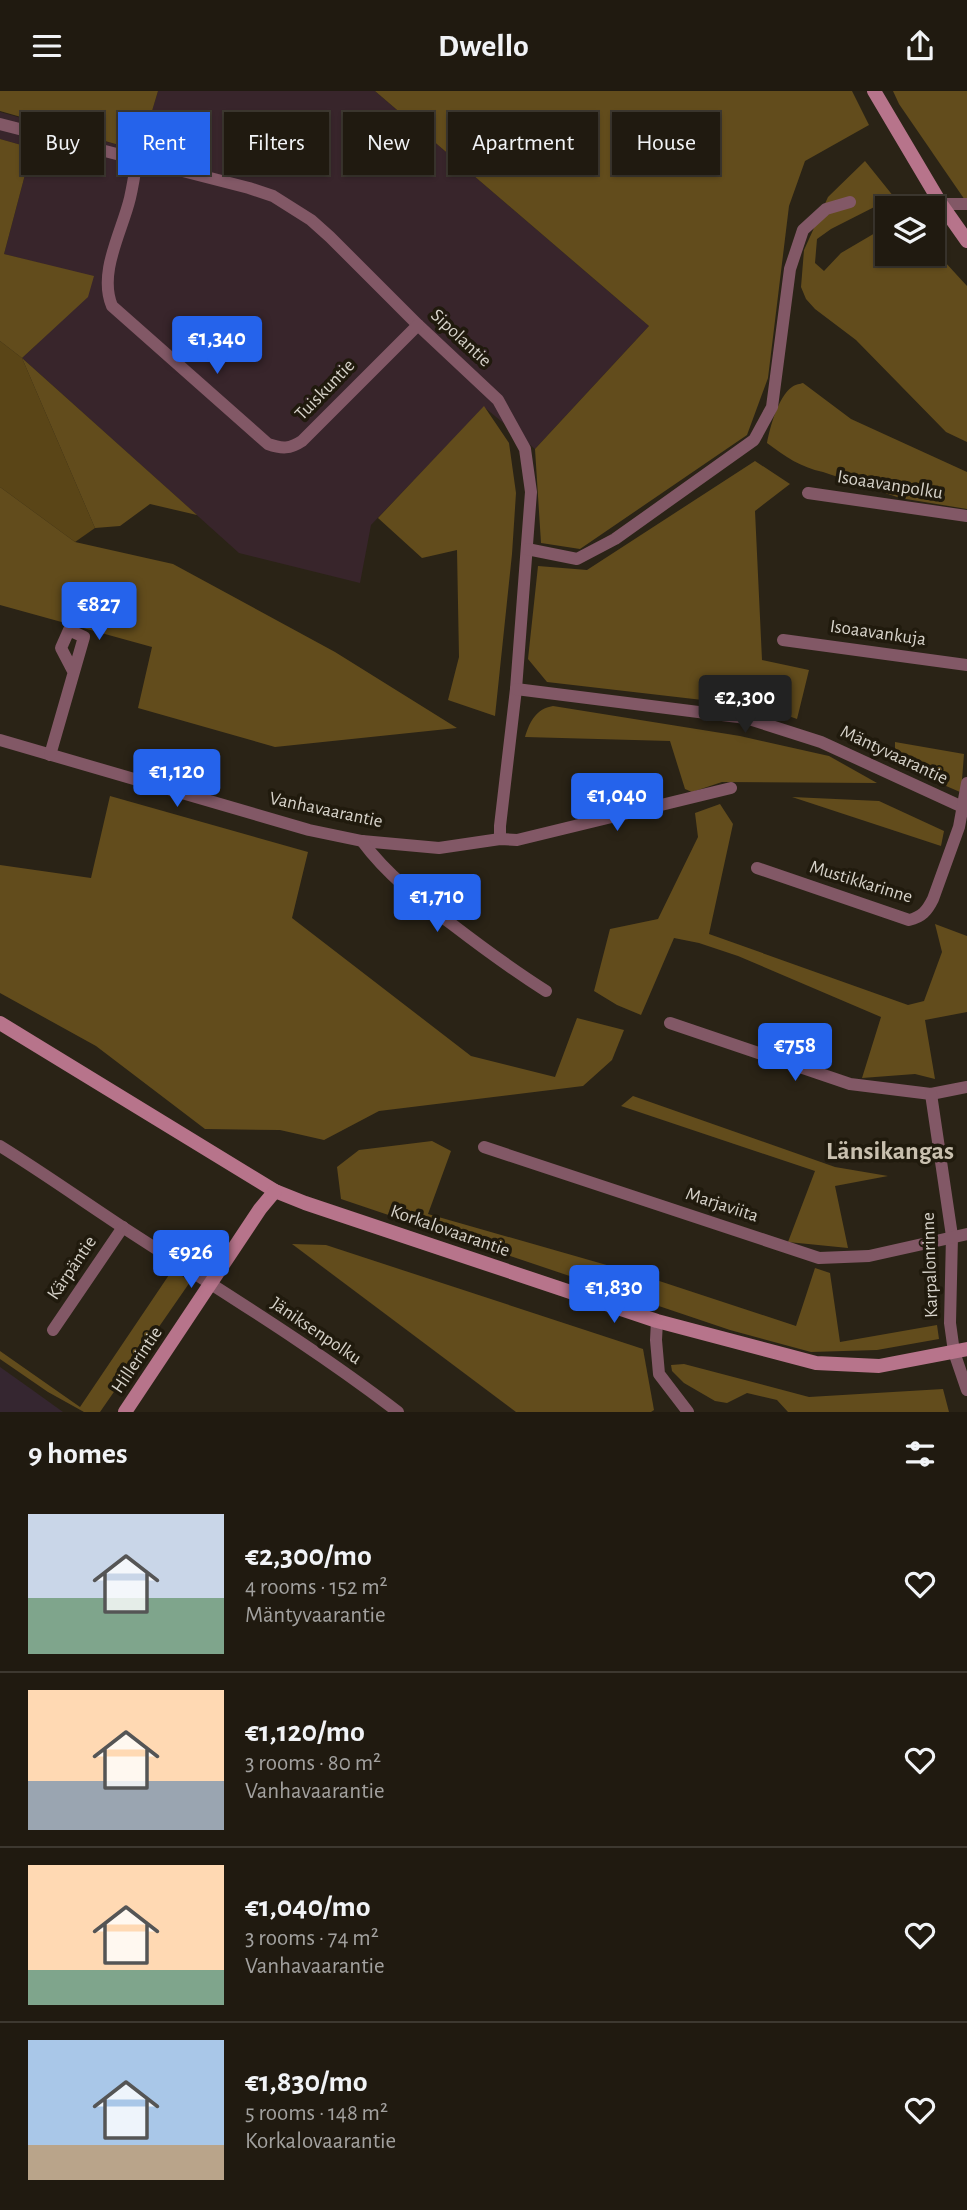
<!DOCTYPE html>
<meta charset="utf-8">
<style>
body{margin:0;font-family:"Alegreya Sans",sans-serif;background:#282319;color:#f1f3f6;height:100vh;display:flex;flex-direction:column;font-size:26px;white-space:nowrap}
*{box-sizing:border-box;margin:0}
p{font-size:23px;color:#a2a19f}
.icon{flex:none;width:38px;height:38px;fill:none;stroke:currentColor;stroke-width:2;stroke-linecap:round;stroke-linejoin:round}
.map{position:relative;height:1321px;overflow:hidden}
.side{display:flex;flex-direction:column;background:#201a10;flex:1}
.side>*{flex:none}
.guide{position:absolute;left:21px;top:21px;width:926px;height:63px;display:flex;gap:14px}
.fabs{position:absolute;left:875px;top:105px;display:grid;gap:14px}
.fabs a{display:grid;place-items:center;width:70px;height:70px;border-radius:0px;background:#201a10;box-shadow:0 2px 5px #0004,0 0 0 2px #3d3830;font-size:35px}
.price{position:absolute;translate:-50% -60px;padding:0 16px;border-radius:7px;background:#2563eb;color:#fff;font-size:23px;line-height:46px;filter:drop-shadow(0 2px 4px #0008)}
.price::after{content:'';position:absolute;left:50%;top:42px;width:21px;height:16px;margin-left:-10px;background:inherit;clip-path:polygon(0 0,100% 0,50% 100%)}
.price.selected{background:#222;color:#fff}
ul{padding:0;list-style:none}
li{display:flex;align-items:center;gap:21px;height:175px;padding:0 28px}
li+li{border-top:2px solid #3d3830}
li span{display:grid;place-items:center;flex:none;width:196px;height:140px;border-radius:0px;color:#555}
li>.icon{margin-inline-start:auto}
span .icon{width:84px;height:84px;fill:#fffc;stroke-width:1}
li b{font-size:30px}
h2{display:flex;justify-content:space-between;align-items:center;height:84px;padding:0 28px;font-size:30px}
.chip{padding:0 24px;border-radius:0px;background:#201a10;box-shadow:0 2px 5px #0004,0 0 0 2px #3d3830;font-size:24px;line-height:63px}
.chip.selected{background:#2563eb;color:#fff}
header{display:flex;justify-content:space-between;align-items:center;height:91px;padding:0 28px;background:#201a10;font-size:32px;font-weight:600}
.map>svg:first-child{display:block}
</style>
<header><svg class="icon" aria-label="menu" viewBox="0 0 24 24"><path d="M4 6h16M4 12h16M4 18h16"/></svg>Dwello<svg class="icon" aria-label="share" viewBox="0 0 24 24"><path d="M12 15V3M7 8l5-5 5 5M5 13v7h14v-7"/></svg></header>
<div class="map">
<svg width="967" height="1321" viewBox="0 0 967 1321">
<rect width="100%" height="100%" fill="#2a2316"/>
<path fill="#352630" d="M0 1276 31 1298 63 1321H0Z"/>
<path fill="#38252b" d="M158 0H375L649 235 535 358 484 316 371 434 360 492 239 462 22 267 38 252 93 186 4 163 32 57 0 48V21L140 60Z"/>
<path fill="#5a4517" d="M0 250 22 267 95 437 75 451 0 396Z"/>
<g fill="#624c1c">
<path d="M0 0H158L140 60 0 20Z"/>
<path d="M375 0H852L869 34 805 70 789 115 768 287 747 344 580 458 541 452 535 358 649 235Z"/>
<path d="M893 0H967V112L899 13Z"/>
<path d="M0 48 32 57 4 163 94 185 88 206 22 267 197 424 150 413 120 435 95 437 22 267 0 250Z"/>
<path d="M865 70 894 106 831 138 817 148 815 172 824 180 841 162 887 135V163H933V158L967 195V351L946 341 856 249 815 218 806 208 801 196 804 159 828 106Z"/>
<path d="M803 292 851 328 967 381V418L900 407 823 381C800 376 786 366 767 352 770 336 778 306 792 296 796 293 800 293 803 292Z"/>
<path d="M484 315 509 352 516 402 512 463 495 625 448 609 459 566 457 459 422 467 378 427Z"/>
<path d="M755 370 790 393 755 420 762 569 809 579 797 628 763 616 547 591 528 568 538 475 587 479Z"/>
<path d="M0 396 75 451 173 473 335 561 457 637 275 656 138 617 152 556 0 514Z"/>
<path d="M553 615 740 645 829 665 877 692 722 691 692 701 685 698 670 650 525 646C530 630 536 618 553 615Z"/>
<path d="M895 651 964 663 962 689 967 691V704L895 673Z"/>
<path d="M110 705 308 761 292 827 471 965 555 986 577 927 624 939 612 969 583 995 379 1020 324 1049 280 1039 205 1038 96 955 0 902V774L91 787Z"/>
<path d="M792 706 879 710 944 740 941 755Z"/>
<path d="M720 713 733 733 709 843 908 914 924 910 942 861 935 833 967 845V921L925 929 935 988 915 983 862 987 881 926 738 865 699 852 674 847 641 924 617 914 594 900 610 838 658 828 698 746 695 722Z"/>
<path d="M633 1005 835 1076 888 1085 835 1095 848 1157 788 1151 815 1080 621 1015Z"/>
<path d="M432 1050 451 1060 428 1123 638 1183 796 1235 815 1177 830 1182 840 1251 937 1234 939 1248 877 1259 811 1261 730 1239 341 1108 337 1076 359 1059Z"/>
<path d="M292 1153 326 1154 643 1258 654 1319 651 1321H516Z"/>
<path d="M173 1178 190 1191 100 1321H84L48 1301 0 1268V1260L80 1316Z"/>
<path d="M684 1273 809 1306 943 1298 949 1321H788L777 1309 747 1302 727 1312 715 1310 684 1292 672 1280 671 1274Z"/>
</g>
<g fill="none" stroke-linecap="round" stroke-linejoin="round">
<g stroke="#825866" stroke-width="12">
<path d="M0 33 249 97 273 105 311 129 330 146 418 234 498 309 525 358 531 401 516 598 500 735V748"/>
<path d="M137 68C135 81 133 94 130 107 122 141 98 181 112 215L268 353C282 358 290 358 302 350L418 234"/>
<path d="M941 113H967"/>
<path d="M808 402 967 425"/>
<path d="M527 458 577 468 615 448 754 349 772 316 790 178 803 139 826 118 850 111"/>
<path d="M783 549 967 574"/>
<path d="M516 598 746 627 821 651 967 718"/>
<path d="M0 649 309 739 362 750 439 757 500 748 517 749 731 697"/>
<path d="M50 664 84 546 69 539 61 557 73 580"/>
<path d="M362 750C387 784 420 809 453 834 483 857 513 879 546 900"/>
<path d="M757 777 909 829C922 826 927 820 933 808L959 736 967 692"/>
<path d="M670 932 850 993 931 1003 967 996"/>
<path d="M931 1003 952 1145 950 1232 954 1261 967 1299"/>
<path d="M0 1055C42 1081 83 1110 124 1137 216 1197 311 1254 398 1321"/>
<path d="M484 1056 819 1167 869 1165 967 1143"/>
<path d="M657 1230 656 1249 659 1283 688 1321"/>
<path d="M53 1239 123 1136"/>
</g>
<g stroke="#b7748b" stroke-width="14">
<path d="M874 0 941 113 967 150"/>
<path d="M0 932 275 1100 305 1112 657 1230 816 1272 879 1275 967 1258"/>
<path d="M125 1321 260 1118 275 1100"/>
</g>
</g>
<g text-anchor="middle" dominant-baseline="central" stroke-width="7" stroke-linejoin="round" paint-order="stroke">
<g font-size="19" fill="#d6d2c9" stroke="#201a0d">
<text transform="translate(461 247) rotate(43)">Sipolantie</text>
<text transform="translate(325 299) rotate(-46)">Tuiskuntie</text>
<text transform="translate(890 394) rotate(9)">Isoaavanpolku</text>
<text transform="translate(878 542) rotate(8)">Isoaavankuja</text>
<text transform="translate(894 664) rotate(25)">Mäntyvaarantie</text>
<text transform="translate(326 719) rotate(12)">Vanhavaarantie</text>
<text transform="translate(861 791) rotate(17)">Mustikkarinne</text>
<text transform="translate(722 1114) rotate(18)">Marjaviita</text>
<text transform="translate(450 1140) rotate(19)">Korkalovaarantie</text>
<text transform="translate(930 1174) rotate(-92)">Karpalonrinne</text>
<text transform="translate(72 1177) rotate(-56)">Kärpäntie</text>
<text transform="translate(316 1240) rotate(34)">Jäniksenpolku</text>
<text transform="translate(137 1269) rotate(-56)">Hillerintie</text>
</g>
<g font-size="26" font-weight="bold" fill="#c9c0af" stroke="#201a0d">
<text x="890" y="1060">Länsikangas</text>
</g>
</g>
</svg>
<div class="fabs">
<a><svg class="icon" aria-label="layers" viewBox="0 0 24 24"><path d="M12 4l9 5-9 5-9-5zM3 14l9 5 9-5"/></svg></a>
</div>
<b class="price" style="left:217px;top:285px">€1,340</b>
<b class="price" style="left:99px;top:551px">€827</b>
<b class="price selected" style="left:745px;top:644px">€2,300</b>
<b class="price" style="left:177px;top:718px">€1,120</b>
<b class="price" style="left:617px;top:742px">€1,040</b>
<b class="price" style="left:437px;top:843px">€1,710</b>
<b class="price" style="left:795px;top:992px">€758</b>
<b class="price" style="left:191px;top:1199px">€926</b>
<b class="price" style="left:614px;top:1234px">€1,830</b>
<div class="guide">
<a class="chip">Buy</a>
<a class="chip selected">Rent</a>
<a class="chip">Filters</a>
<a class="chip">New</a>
<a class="chip">Apartment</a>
<a class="chip">House</a>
</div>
</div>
<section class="side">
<h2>9 homes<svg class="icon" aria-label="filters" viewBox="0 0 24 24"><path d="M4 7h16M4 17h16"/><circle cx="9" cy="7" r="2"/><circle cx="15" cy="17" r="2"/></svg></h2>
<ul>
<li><span style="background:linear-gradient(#c9d6e8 60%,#7fa58c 0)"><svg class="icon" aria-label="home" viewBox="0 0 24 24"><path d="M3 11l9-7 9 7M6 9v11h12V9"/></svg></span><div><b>€2,300/mo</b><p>4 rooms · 152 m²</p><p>Mäntyvaarantie</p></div><svg class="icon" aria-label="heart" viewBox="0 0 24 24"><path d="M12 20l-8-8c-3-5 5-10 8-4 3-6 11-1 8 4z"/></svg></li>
<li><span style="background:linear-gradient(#ffd9b3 65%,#9aa5b1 0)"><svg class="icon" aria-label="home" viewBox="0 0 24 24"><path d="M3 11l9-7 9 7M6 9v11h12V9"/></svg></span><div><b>€1,120/mo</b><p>3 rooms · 80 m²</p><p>Vanhavaarantie</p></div><svg class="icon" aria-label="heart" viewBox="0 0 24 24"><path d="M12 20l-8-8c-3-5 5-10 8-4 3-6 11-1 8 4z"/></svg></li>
<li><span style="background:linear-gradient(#ffd9b3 75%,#7fa58c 0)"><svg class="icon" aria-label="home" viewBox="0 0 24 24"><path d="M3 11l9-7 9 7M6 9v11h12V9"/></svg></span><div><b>€1,040/mo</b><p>3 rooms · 74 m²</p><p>Vanhavaarantie</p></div><svg class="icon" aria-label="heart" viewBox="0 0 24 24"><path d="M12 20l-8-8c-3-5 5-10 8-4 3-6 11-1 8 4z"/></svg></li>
<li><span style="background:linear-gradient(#a9c7e8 75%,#b9a48a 0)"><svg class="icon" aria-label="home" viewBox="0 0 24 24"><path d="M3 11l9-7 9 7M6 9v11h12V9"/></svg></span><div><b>€1,830/mo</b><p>5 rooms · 148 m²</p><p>Korkalovaarantie</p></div><svg class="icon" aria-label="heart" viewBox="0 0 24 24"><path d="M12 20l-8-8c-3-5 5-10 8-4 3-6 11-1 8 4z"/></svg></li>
</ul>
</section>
